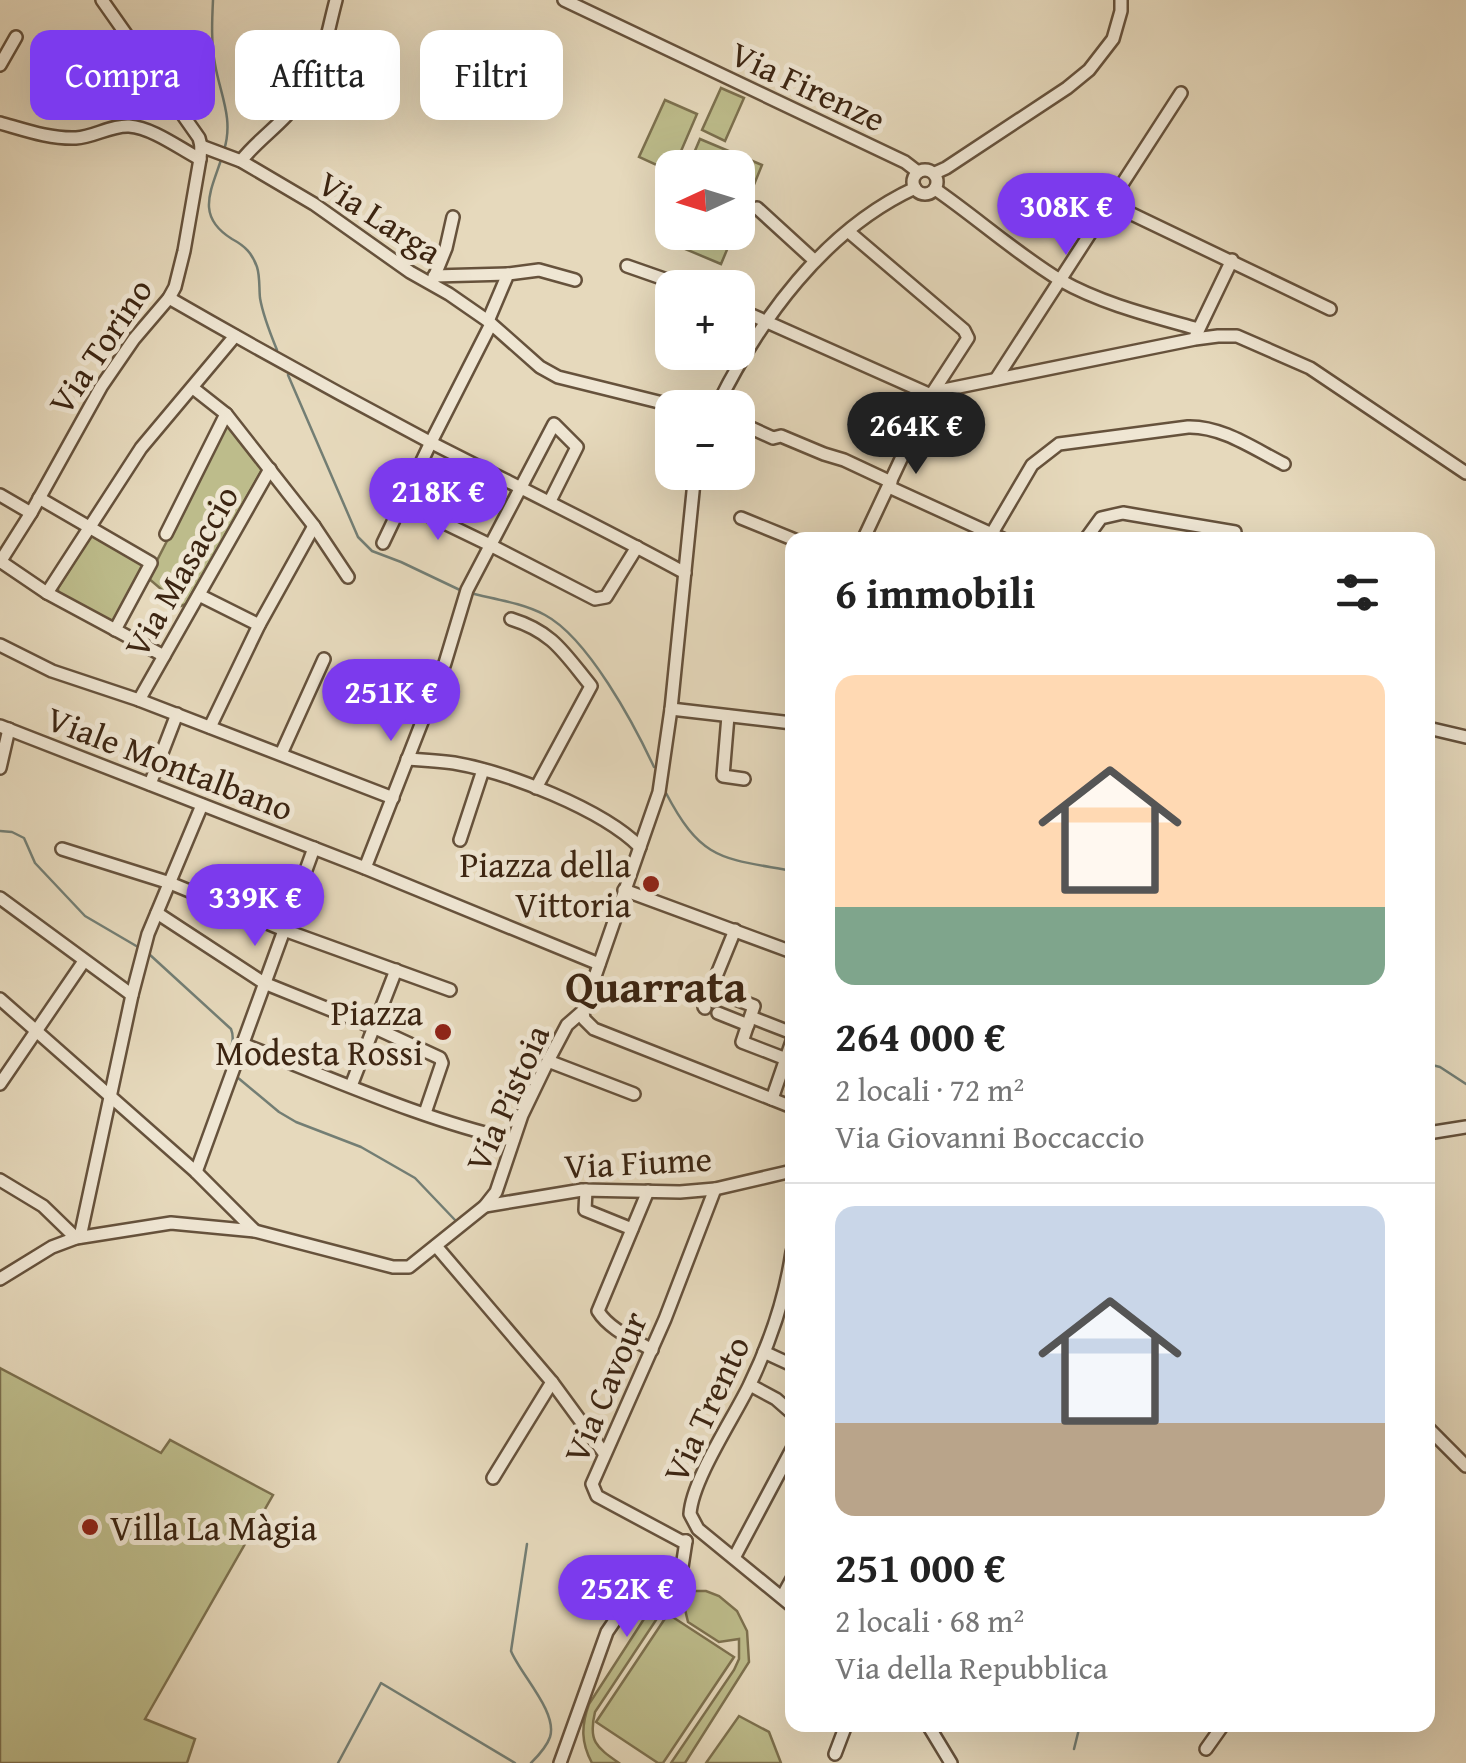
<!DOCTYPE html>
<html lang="it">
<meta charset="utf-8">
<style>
body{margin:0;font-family:"Gentium Book Plus",serif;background:#f2f2f2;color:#222;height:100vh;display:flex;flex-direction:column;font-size:38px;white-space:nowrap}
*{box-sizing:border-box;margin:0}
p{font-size:32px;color:#767676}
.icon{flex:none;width:55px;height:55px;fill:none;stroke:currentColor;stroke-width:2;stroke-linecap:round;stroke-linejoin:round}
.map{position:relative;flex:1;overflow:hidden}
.panel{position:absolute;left:785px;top:532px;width:650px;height:1200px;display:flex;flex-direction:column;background:#fff;border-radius:20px;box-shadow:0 10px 40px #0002}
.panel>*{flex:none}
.top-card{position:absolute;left:30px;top:30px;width:605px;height:90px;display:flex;gap:20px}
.needle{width:65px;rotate:266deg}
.fabs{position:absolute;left:655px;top:150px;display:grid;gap:20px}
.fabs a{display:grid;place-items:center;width:100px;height:100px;border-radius:20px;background:#fff;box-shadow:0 10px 40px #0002;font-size:50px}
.price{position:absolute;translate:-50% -85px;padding:0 22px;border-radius:35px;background:#7c3aed;color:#fff;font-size:32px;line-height:65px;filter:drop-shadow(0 2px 5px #0008)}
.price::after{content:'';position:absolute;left:50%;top:60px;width:30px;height:22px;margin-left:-15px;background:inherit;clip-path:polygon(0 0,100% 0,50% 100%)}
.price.selected{background:#222;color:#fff}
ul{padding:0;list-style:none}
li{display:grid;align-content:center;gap:20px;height:530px;padding:0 50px}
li+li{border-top:2px solid #e0e0e0}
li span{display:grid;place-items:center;height:310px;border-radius:20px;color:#555}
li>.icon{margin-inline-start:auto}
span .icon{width:180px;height:180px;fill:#fffc;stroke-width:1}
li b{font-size:42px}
h2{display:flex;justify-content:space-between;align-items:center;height:120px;padding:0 50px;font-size:42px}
.chip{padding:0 35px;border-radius:20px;background:#fff;box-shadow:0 10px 40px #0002;font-size:35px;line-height:90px}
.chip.selected{background:#7c3aed;color:#fff}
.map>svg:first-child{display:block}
</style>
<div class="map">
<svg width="1466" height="1763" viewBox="0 0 1466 1763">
<rect width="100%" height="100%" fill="#e6d9bc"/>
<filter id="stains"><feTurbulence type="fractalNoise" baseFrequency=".002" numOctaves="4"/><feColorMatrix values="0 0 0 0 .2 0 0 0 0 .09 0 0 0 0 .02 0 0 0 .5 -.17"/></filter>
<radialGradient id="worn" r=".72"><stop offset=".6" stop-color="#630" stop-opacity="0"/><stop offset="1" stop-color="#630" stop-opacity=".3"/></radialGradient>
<g fill="#bdbc8b" stroke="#7c704e" stroke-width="2.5">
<path d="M721 88 744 98 725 141 702 130Z"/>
<path d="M665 100 697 114 672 172 639 157Z"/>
<path d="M700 139 762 165 738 224V168L688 167Z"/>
<path d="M672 204V232L734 233 721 264 659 238Z"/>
<path d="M227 424 262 470 186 604 181 606 148 578Z"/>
<path d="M93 532 148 565 114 625 58 593V588Z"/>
<path d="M0 1368 161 1453 170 1440 273 1495 145 1719 195 1739 187 1763H0Z"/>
<path d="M684 1591H706L719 1596 737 1611 747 1631 749 1662 685 1763H671L734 1670 739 1659V1639L719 1642 688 1622 683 1601 665 1609 656 1620 595 1712C588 1741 596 1747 619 1763H592C581 1743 581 1726 589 1704L653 1605Z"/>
<path d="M668 1614 734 1657 663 1763H658L596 1722Z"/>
<path d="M739 1716 769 1732 781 1763H706Z"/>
</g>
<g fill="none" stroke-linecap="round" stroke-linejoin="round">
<g stroke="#737e74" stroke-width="2.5">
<path d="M213 0C212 21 211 43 215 64 220 94 234 119 224 150"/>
<path d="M222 157C211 191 195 216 232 239 245 246 252 253 257 267 260 276 259 288 260 298 263 316 270 333 277 350"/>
<path d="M288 375 358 537 372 551 401 562 462 591"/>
<path d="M470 593C494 599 523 603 545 615 588 638 634 724 654 767"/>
<path d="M666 793C702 862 723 858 792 871"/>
<path d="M0 831 12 832 24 838 35 863 85 916 138 947"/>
<path d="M149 954 231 1029C237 1044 225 1054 227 1068"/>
<path d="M1428 1064 1440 1067 1466 1084"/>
<path d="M237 1077 279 1112 296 1122 361 1147 415 1178 455 1220"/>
<path d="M527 1544 511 1651C520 1674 558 1712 550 1737 547 1746 538 1756 531 1763"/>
<path d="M1074 1749 1080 1725"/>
<path d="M338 1763 381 1683 515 1763"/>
</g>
<defs>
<g id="minor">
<path d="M564 0 905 162 918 172"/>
<path d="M0 65 16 37"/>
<path d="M0 123C25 130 50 139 76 138 94 137 111 125 129 126 153 128 179 148 200 159"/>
<path d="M201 146 241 161 314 204 410 272 449 294 488 321 540 367 558 377 683 408"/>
<path d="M241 161C254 144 272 131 286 116 323 76 323 49 336 0"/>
<circle cx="925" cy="182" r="12"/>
<path d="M935 173 946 168 1067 88 1089 70 1113 39 1121 11V0"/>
<path d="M935 189C977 218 1017 254 1060 280 1102 304 1152 316 1198 329"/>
<path d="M1111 204 1330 309"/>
<path d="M757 208 815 261"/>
<path d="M849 232 964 330 968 338 931 395 863 540"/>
<path d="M627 266 690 288"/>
<path d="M434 276 508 274"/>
<path d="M433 280 446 248 453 217"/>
<path d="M169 298C254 347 341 395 428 441 514 485 601 527 685 573"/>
<path d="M738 309 931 395"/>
<path d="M488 321 508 274 539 270 575 280"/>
<path d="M1196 335 1232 260"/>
<path d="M996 379 1181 93"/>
<path d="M193 388 226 414 314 526 348 577"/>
<path d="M931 395 939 391 1195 339 1218 336H1237L1310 368 1466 473"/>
<path d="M716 408C759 320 824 230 915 188"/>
<path d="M738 422 773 438 781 436 824 454 844 460 891 482"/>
<path d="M695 472 671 709 659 792 583 1011 584 1019 594 1029 792 1107"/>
<path d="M889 487 1005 540"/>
<path d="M0 495 31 513"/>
<path d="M39 498 151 563 115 630"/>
<path d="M403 503 490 545 595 599 606 597 637 547"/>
<path d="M741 518 795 540"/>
<path d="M166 534 226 414"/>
<path d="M988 540 1032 465 1059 444 1188 427C1222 426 1254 449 1284 464"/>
<path d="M1085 540 1101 518 1123 513 1235 532"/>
<path d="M383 543 431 442 491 324"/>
<path d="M0 561 47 593 164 656"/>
<path d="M0 562 31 513 101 387 134 339 169 298 175 287 184 251 200 159 201 146 199 138 102 0"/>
<path d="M47 593 141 448 235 336"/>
<path d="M199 595 259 625"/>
<path d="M511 619C553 632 564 653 591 686L536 788"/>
<path d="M0 645 52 671 139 700 393 798"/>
<path d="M139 700 270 469"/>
<path d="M671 709 792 723"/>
<path d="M728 716 723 776 744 779"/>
<path d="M0 726 365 868 599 964"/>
<path d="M210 727 259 625 314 526"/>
<path d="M1428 728 1466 737"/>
<path d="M281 754 324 659"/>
<path d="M407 759C423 760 439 761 454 763 507 772 602 809 640 847"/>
<path d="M0 768 9 729"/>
<path d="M150 784 177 714"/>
<path d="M460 840 483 770"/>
<path d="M62 849 170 883 284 930 450 990"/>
<path d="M365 868 445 663 467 590 554 424 577 447 550 501"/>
<path d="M624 890 792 952"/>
<path d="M0 898 132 995"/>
<path d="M157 913 264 983 373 1027 440 1058 442 1063 425 1113"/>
<path d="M715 979 735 930"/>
<path d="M711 989 713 990"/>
<path d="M725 995 754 1006 742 1042 786 1059"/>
<path d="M0 999 196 1172 255 1231"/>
<path d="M704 1007 705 1008"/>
<path d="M718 1013 748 1025"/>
<path d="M751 1017 792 1033"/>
<path d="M242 1044C329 1077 423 1120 513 1140"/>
<path d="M548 1061 634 1094"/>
<path d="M0 1084 84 961"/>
<path d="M351 1086 396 970"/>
<path d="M772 1099 792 1041"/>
<path d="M1428 1133 1466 1127"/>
<path d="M196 1172 314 848"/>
<path d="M0 1180 43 1206 76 1238"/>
<path d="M586 1190 585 1210 632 1229"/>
<path d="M648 1191 598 1311C609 1329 633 1339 652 1350"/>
<path d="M485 1206 582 1190 680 1192 715 1189 792 1171"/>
<path d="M80 1237 132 995 148 934 202 805"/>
<path d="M436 1246 552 1382 604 1453"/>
<path d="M792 1252C785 1299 770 1343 749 1386 733 1419 692 1480 690 1514L698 1529 792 1606"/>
<path d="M0 1279 52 1247 76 1238 171 1223 255 1231 393 1267H409L485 1206 496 1192 522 1115 548 1061 567 1025 583 1011"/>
<path d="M764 1352 792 1365"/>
<path d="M750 1385 776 1399 792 1413"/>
<path d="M1428 1428 1466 1466"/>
<path d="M493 1478 552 1382"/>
<path d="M686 1541H681L597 1496 592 1484 665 1319 715 1189"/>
<path d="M734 1558 792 1449"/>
<path d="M782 1597 792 1579"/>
<path d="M928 1725 951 1763"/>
<path d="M1206 1749 1223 1725"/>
<path d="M835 1754 846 1725"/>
<path d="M560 1763 607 1632 622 1610 657 1597 675 1582 682 1567 686 1541"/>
</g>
</defs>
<use href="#minor" stroke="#66523c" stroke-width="16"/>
<use href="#minor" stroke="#efe6d3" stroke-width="11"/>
</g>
<g fill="#8f2418" stroke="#efe6d3" stroke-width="4">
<circle cx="651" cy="884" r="10"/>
<circle cx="443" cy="1032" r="10"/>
<circle cx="90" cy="1527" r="10"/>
</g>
<g text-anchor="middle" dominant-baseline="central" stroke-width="10" stroke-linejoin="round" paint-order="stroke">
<g font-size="35" fill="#3c2512" stroke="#efe6d3">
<text transform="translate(808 86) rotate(25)">Via Firenze</text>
<text transform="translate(380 217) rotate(33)">Via Larga</text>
<text transform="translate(100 346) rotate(-56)">Via Torino</text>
<text transform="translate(181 571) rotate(-60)">Via Masaccio</text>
<text transform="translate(170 763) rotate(21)">Viale Montalbano</text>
<text transform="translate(507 1098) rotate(-66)">Via Pistoia</text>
<text transform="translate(638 1162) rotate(-3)">Via Fiume</text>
<text transform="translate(605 1387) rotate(-67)">Via Cavour</text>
<text transform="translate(706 1409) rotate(-65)">Via Trento</text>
</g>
<g font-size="35" fill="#3c2512" stroke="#efe6d3" text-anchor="end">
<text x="631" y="864">Piazza della<tspan x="631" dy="40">Vittoria</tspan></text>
<text x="423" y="1012">Piazza<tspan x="423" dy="40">Modesta Rossi</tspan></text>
<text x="110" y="1527" text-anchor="start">Villa La Màgia</text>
</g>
<g font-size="45" font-weight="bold" fill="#3c2512" stroke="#efe6d3">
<text x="656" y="985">Quarrata</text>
</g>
</g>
<rect width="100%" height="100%" filter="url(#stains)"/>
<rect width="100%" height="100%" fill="url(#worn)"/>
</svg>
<div class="fabs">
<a><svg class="needle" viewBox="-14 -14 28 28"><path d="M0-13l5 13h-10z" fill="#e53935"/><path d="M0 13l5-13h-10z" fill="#767676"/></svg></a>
<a>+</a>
<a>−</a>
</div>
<b class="price" style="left:1066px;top:258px">308K €</b>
<b class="price selected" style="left:916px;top:477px">264K €</b>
<b class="price" style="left:438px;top:543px">218K €</b>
<b class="price" style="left:391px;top:744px">251K €</b>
<b class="price" style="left:255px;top:949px">339K €</b>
<b class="price" style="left:627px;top:1640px">252K €</b>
<div class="top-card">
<a class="chip selected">Compra</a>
<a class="chip">Affitta</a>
<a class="chip">Filtri</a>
</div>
<section class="panel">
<h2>6 immobili<svg class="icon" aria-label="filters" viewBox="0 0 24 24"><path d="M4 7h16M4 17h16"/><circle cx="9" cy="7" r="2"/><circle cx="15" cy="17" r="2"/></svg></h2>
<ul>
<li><span style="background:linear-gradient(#ffd9b3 75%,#7fa58c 0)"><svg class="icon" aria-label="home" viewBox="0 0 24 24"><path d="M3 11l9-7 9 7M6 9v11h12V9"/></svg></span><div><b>264 000 €</b><p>2 locali · 72 m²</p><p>Via Giovanni Boccaccio</p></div></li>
<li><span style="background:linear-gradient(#c9d6e8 70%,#b9a48a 0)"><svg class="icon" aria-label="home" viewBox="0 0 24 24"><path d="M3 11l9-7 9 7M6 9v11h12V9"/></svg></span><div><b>251 000 €</b><p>2 locali · 68 m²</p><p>Via della Repubblica</p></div></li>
</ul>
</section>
</div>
